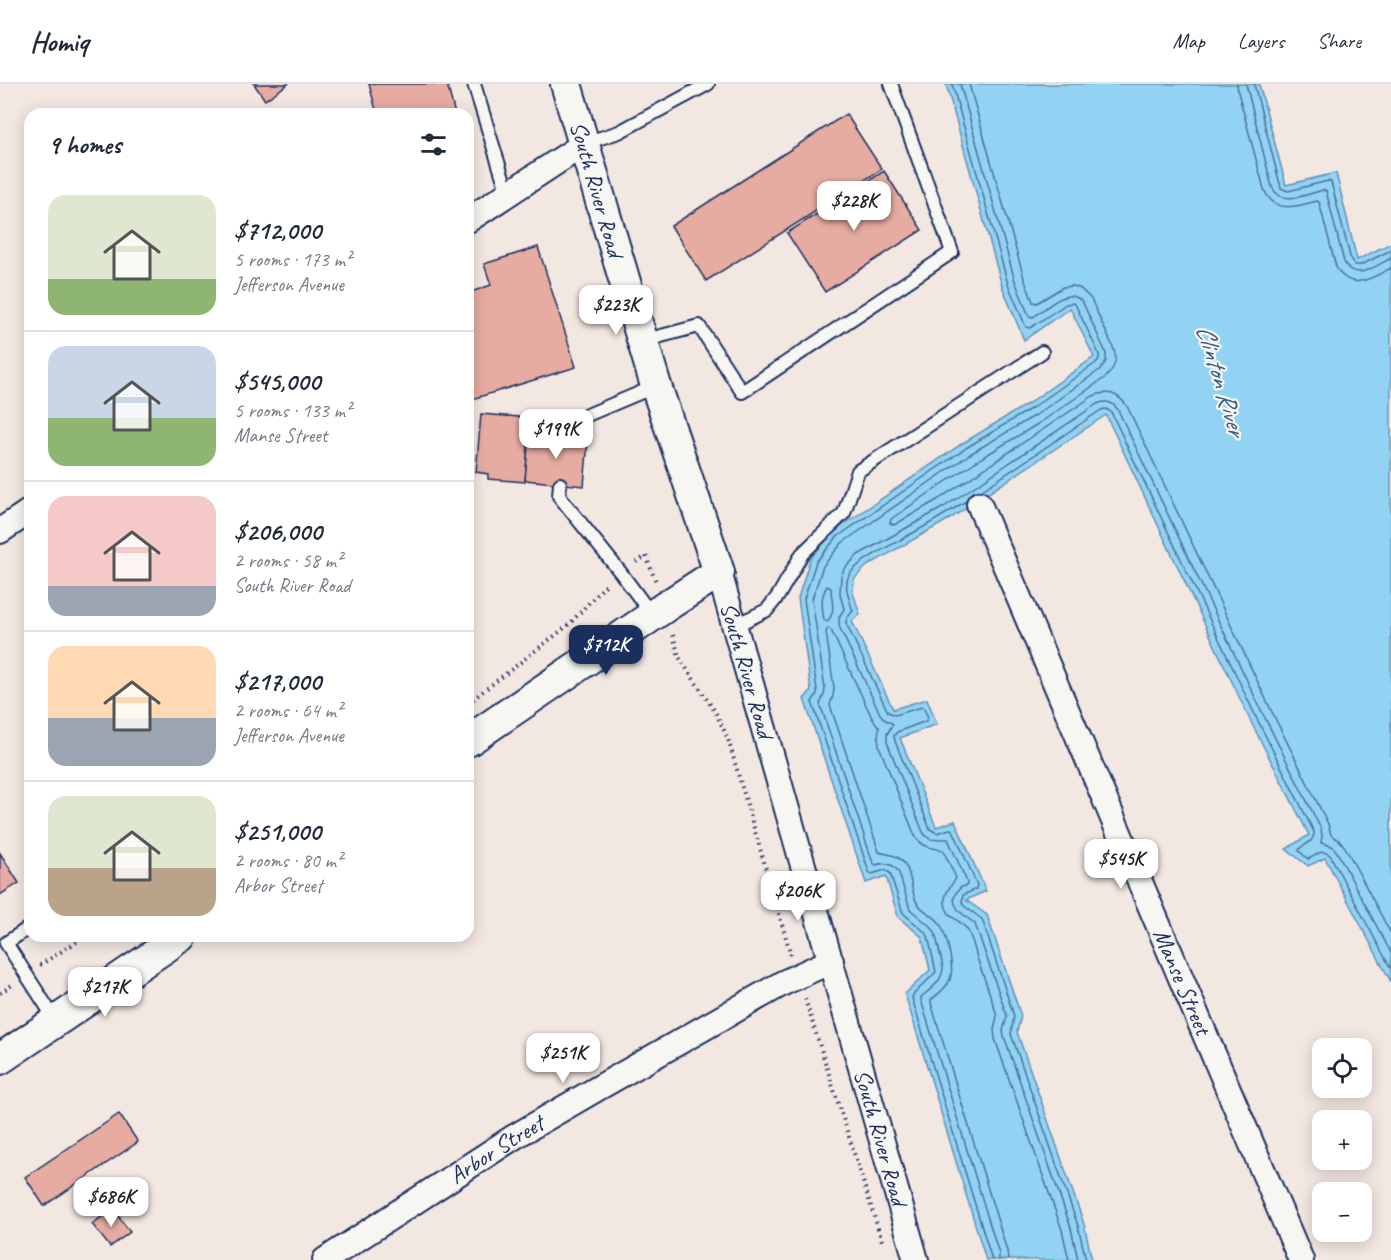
<!DOCTYPE html>
<meta charset="utf-8">
<style>
body{margin:0;font-family:Caveat,sans-serif;background:#f2f2f3;color:#1f2937;height:100vh;display:flex;flex-direction:column;font-size:22px;white-space:nowrap}
*{box-sizing:border-box;margin:0}
p{font-size:20px;color:#747a83}
.icon{flex:none;width:33px;height:33px;fill:none;stroke:currentColor;stroke-width:2;stroke-linecap:round;stroke-linejoin:round}
.map{position:relative;flex:1;overflow:hidden}
.details{position:absolute;left:24px;top:24px;width:450px;height:834px;display:flex;flex-direction:column;background:#fff;border-radius:18px;box-shadow:0 3px 15px #0003}
.details>*{flex:none}
.buttons{position:absolute;left:1312px;top:954px;display:grid;gap:12px}
.buttons a{display:grid;place-items:center;width:60px;height:60px;border-radius:12px;background:#fff;box-shadow:0 3px 15px #0003;font-size:30px}
.price{position:absolute;translate:-50% -51px;padding:0 14px;border-radius:12px;background:#fff;color:#222;font-size:20px;line-height:39px;filter:drop-shadow(0 2px 3px #0008)}
.price::after{content:'';position:absolute;left:50%;top:36px;width:18px;height:14px;margin-left:-9px;background:inherit;clip-path:polygon(0 0,100% 0,50% 100%)}
.price.on{background:#1b2f5e;color:#fff}
ul{padding:0;list-style:none}
li{display:flex;align-items:center;gap:18px;height:150px;padding:0 24px}
li+li{border-top:2px solid #e0e1e3}
li span{display:grid;place-items:center;flex:none;width:168px;height:120px;border-radius:18px;color:#555}
li>.icon{margin-inline-start:auto}
span .icon{width:72px;height:72px;fill:#fffc;stroke-width:1}
li b{font-size:26px}
h2{display:flex;justify-content:space-between;align-items:center;height:72px;padding:0 24px;font-size:26px}
header{display:flex;align-items:center;gap:36px;box-sizing:border-box;height:84px;padding:0 30px;background:#fff;border-bottom:2px solid #e0e1e3}
header strong{font-size:28px}
nav{display:flex;gap:33px;margin-inline-start:auto;font-size:21px}
.map>svg:first-child{display:block}
</style>
<header>
<strong>Homiq</strong>
<nav><a>Map</a><a>Layers</a><a>Share</a></nav>
</header>
<div class="map">
<svg width="1391" height="1176" viewBox="0 0 1391 1176">
<rect width="100%" height="100%" fill="#f3e7e2"/>
<filter id="ink" filterUnits="userSpaceOnUse"><feTurbulence type="fractalNoise" baseFrequency=".0167" numOctaves="2"/><feDisplacementMap in="SourceGraphic" scale="12" xChannelSelector="R" yChannelSelector="G"/><feConvolveMatrix kernelMatrix="1 2 1 2 8 2 1 2 1" color-interpolation-filters="sRGB"/></filter>
<g filter="url(#ink)">
<path fill="#92d3f3" stroke="#6291b7" stroke-width="1.5" d="M946 0H1259L1286 101 1336 89 1357 176 1391 159V898L1325 774 1308 782 1286 765 1309 751 1251 638 1106 331 951 434 867 482 854 495 853 509 860 530 852 537 893 625 927 615 937 640 900 654 936 743 955 737 986 807 966 816 987 831 1021 932 1017 948 1084 1140 1092 1176H986L905 910 930 886 922 853 898 833 886 792 866 799 804 615 811 607 798 514 810 475 833 448 963 359 1029 319 1094 273 1070 224 1024 256 1002 202Z"/>
<g fill="none" stroke-linecap="round" stroke-linejoin="round">
<g stroke="#4b719a" stroke-width="1.5">
<path d="M952 0 1008 200 1026 243 1030 244 1066 220 1073 219 1076 222 1099 270V275L1096 279 1032 324 966 364 837 453 816 478 804 515 817 606V610L812 618 869 788 872 790 885 786 890 789 903 829 926 849 928 852 936 888 913 911 912 914 992 1176"/>
<path d="M960 0 1015 197 1029 232 1033 233C1047 224 1069 200 1083 219L1106 269V277L1101 285 1036 331 970 370 842 459 823 482 812 515 825 605 824 611 820 620 873 779 876 781C886 778 894 779 899 789L910 825 931 843 935 848 943 883C943 897 931 905 921 913V916L999 1170V1176"/>
<path d="M969 0 1024 194 1033 218 1037 219 1063 203 1073 202 1081 205 1091 215 1113 263C1118 275 1115 284 1106 293L1041 338 975 378 891 435 890 439 894 441 939 415 1093 312C1106 306 1118 309 1127 322L1272 628 1328 740 1331 751 1340 757 1345 763 1391 850"/>
<path d="M1237 0 1238 8 1264 105C1274 131 1296 122 1317 117L1319 118 1336 183C1350 209 1372 194 1391 184"/>
<path d="M1246 0 1272 103C1281 123 1307 110 1323 106L1326 107 1344 178C1354 199 1376 182 1391 174"/>
<path d="M1254 0 1281 104 1288 107 1328 97 1331 98 1351 176 1355 181H1361L1391 166"/>
<path d="M981 407 1101 326 1106 325 1111 328 1257 635 1314 748C1315 757 1306 760 1300 764L1299 767 1308 775C1316 772 1322 764 1330 771L1391 885"/>
<path d="M966 417C946 430 924 443 902 455 888 463 858 477 849 491 843 502 850 517 853 527L847 534 846 539 888 628 895 631 922 623 924 625 928 633 926 637 897 648 894 652 895 657 930 745 937 749 950 745 953 746 977 801 976 805 963 811 962 818 964 822 982 835 1014 932 1011 950 1078 1142 1086 1176"/>
<path d="M827 502 831 504C831 518 837 526 827 538L824 536C822 523 820 513 827 502Z"/>
<path d="M1008 1176 1007 1167 931 919V916C938 910 947 904 950 895 955 884 946 846 938 837 932 831 922 826 917 819 909 804 913 782 897 773 891 770 884 770 879 768L830 621 833 612 834 604 826 548 828 544 831 546 872 634 879 643 878 653 879 662 915 752C922 763 931 764 943 766L956 794C952 802 944 807 945 819 947 836 962 835 968 847 972 855 975 865 977 874 984 893 991 913 997 932L994 946 995 955 1062 1146 1069 1176"/>
<path d="M1078 1176 1071 1144 1004 952 1003 947 1007 932 975 840 959 827 955 820 954 814 956 809 960 804 967 801V798L948 755C937 753 932 761 923 748L887 658V650L893 640 884 635 880 630 839 542V533L844 525 840 510 841 492 844 485 858 471 944 423 1097 320C1106 316 1113 318 1118 326L1264 632 1321 745 1322 751 1321 759 1332 762 1337 768 1391 869"/>
</g>
</g>
<g fill="#e6aca2" stroke="#1b2f5e" stroke-width="1.5">
<path d="M254 0H288L265 16Z"/>
<path d="M369 0H447L455 30H377Z"/>
<path d="M846 30 882 85 706 197 671 142Z"/>
<path d="M884 87 922 146 825 208 787 149Z"/>
<path d="M538 163 576 283 469 316 468 209 491 201 484 180Z"/>
<path d="M481 330 531 334 525 398 488 395V390L476 388Z"/>
<path d="M529 351 588 357 584 402 525 396Z"/>
<path d="M0 769 19 799 0 811Z"/>
<path d="M119 1030 138 1058 44 1122 25 1093Z"/>
<path d="M113 1125 130 1148 110 1163 92 1140Z"/>
</g>
<g fill="none" stroke-linecap="round" stroke-linejoin="round">
<defs>
<g id="service">
<path d="M474 0 508 110"/>
<path d="M585 59 619 48 708 0"/>
<path d="M642 257 699 242 742 308 952 168 891 0"/>
<path d="M564 354 566 340 656 302"/>
<path d="M560 400 559 412 621 489 652 531"/>
<path d="M734 542 767 526 778 512 802 470 844 429 858 387 1042 268"/>
<path d="M30 843 6 859 56 937"/>
</g>
<g id="minor">
<path d="M468 136 584 60"/>
<path id="s1" d="M979 420 1301 1176"/>
<path d="M0 447 30 427"/>
<path id="s2" d="M719 488 916 1176"/>
<path id="s3" d="M325 1176 514 1053 600 1003 783 899 831 877"/>
</g>
<g id="tertiary">
<path d="M468 657 665 523 719 488 656 302 566 0"/>
<path d="M0 975 182 852"/>
</g>
</defs>
<use href="#service" stroke="#1b2f5e" stroke-width="16"/>
<use href="#minor" stroke="#1b2f5e" stroke-width="28"/>
<use href="#tertiary" stroke="#1b2f5e" stroke-width="34"/>
<g stroke="#1b2f5e" stroke-width="4" stroke-dasharray="1.5 4.5" stroke-linecap="butt">
<path d="M636 478 646 472 656 498"/>
<path d="M673 551 679 573 716 629 728 655 791 871"/>
<path d="M468 619 566 543C581 529 593 513 608 499"/>
<path d="M40 881 86 852"/>
<path d="M0 909 12 901"/>
<path d="M805 915 883 1160"/>
</g>
<use href="#service" stroke="#f6f6f2" stroke-width="12"/>
<use href="#minor" stroke="#f6f6f2" stroke-width="24"/>
<use href="#tertiary" stroke="#f6f6f2" stroke-width="30"/>
</g>
</g>
<g text-anchor="middle" dominant-baseline="central" stroke-width="4.5" stroke-linejoin="round" paint-order="stroke">
<g font-size="24" fill="#1b2f5e" stroke="#f6f6f2">
<text transform="translate(597 105) rotate(74)">South River Road</text>
<text stroke="none"><textPath href="#s2" startOffset="102">South River Road</textPath></text>
<text stroke="none"><textPath href="#s1" startOffset="519">Manse Street</textPath></text>
<text stroke="none"><textPath href="#s2" startOffset="588">South River Road</textPath></text>
<text stroke="none"><textPath href="#s3" startOffset="204">Arbor Street</textPath></text>
</g>
<g font-size="26" font-style="italic" fill="#395883" stroke="#f6f6f2">
<text transform="translate(1221 296) rotate(73)">Clinton River</text>
</g>
</g>
</svg>
<div class="buttons">
<a><svg class="icon" aria-label="locate" viewBox="0 0 24 24"><circle cx="12" cy="12" r="6"/><path d="M12 2v4M12 18v4M2 12h4M18 12h4"/></svg></a>
<a>+</a>
<a>−</a>
</div>
<b class="price" style="left:854px;top:148px">$228K</b>
<b class="price" style="left:616px;top:252px">$223K</b>
<b class="price" style="left:556px;top:376px">$199K</b>
<b class="price on" style="left:606px;top:592px">$712K</b>
<b class="price" style="left:1121px;top:806px">$545K</b>
<b class="price" style="left:798px;top:838px">$206K</b>
<b class="price" style="left:105px;top:934px">$217K</b>
<b class="price" style="left:563px;top:1000px">$251K</b>
<b class="price" style="left:111px;top:1144px">$686K</b>
<section class="details">
<h2>9 homes<svg class="icon" aria-label="filters" viewBox="0 0 24 24"><path d="M4 7h16M4 17h16"/><circle cx="9" cy="7" r="2"/><circle cx="15" cy="17" r="2"/></svg></h2>
<ul>
<li><span style="background:linear-gradient(#dfe7d0 70%,#8fb573 0)"><svg class="icon" aria-label="home" viewBox="0 0 24 24"><path d="M3 11l9-7 9 7M6 9v11h12V9"/></svg></span><div><b>$712,000</b><p>5 rooms · 173 m²</p><p>Jefferson Avenue</p></div></li>
<li><span style="background:linear-gradient(#c9d6e8 60%,#8fb573 0)"><svg class="icon" aria-label="home" viewBox="0 0 24 24"><path d="M3 11l9-7 9 7M6 9v11h12V9"/></svg></span><div><b>$545,000</b><p>5 rooms · 133 m²</p><p>Manse Street</p></div></li>
<li><span style="background:linear-gradient(#f6c9c9 75%,#9aa5b1 0)"><svg class="icon" aria-label="home" viewBox="0 0 24 24"><path d="M3 11l9-7 9 7M6 9v11h12V9"/></svg></span><div><b>$206,000</b><p>2 rooms · 58 m²</p><p>South River Road</p></div></li>
<li><span style="background:linear-gradient(#ffd9b3 60%,#9aa5b1 0)"><svg class="icon" aria-label="home" viewBox="0 0 24 24"><path d="M3 11l9-7 9 7M6 9v11h12V9"/></svg></span><div><b>$217,000</b><p>2 rooms · 64 m²</p><p>Jefferson Avenue</p></div></li>
<li><span style="background:linear-gradient(#dfe7d0 60%,#b9a48a 0)"><svg class="icon" aria-label="home" viewBox="0 0 24 24"><path d="M3 11l9-7 9 7M6 9v11h12V9"/></svg></span><div><b>$251,000</b><p>2 rooms · 80 m²</p><p>Arbor Street</p></div></li>
</ul>
</section>
</div>
